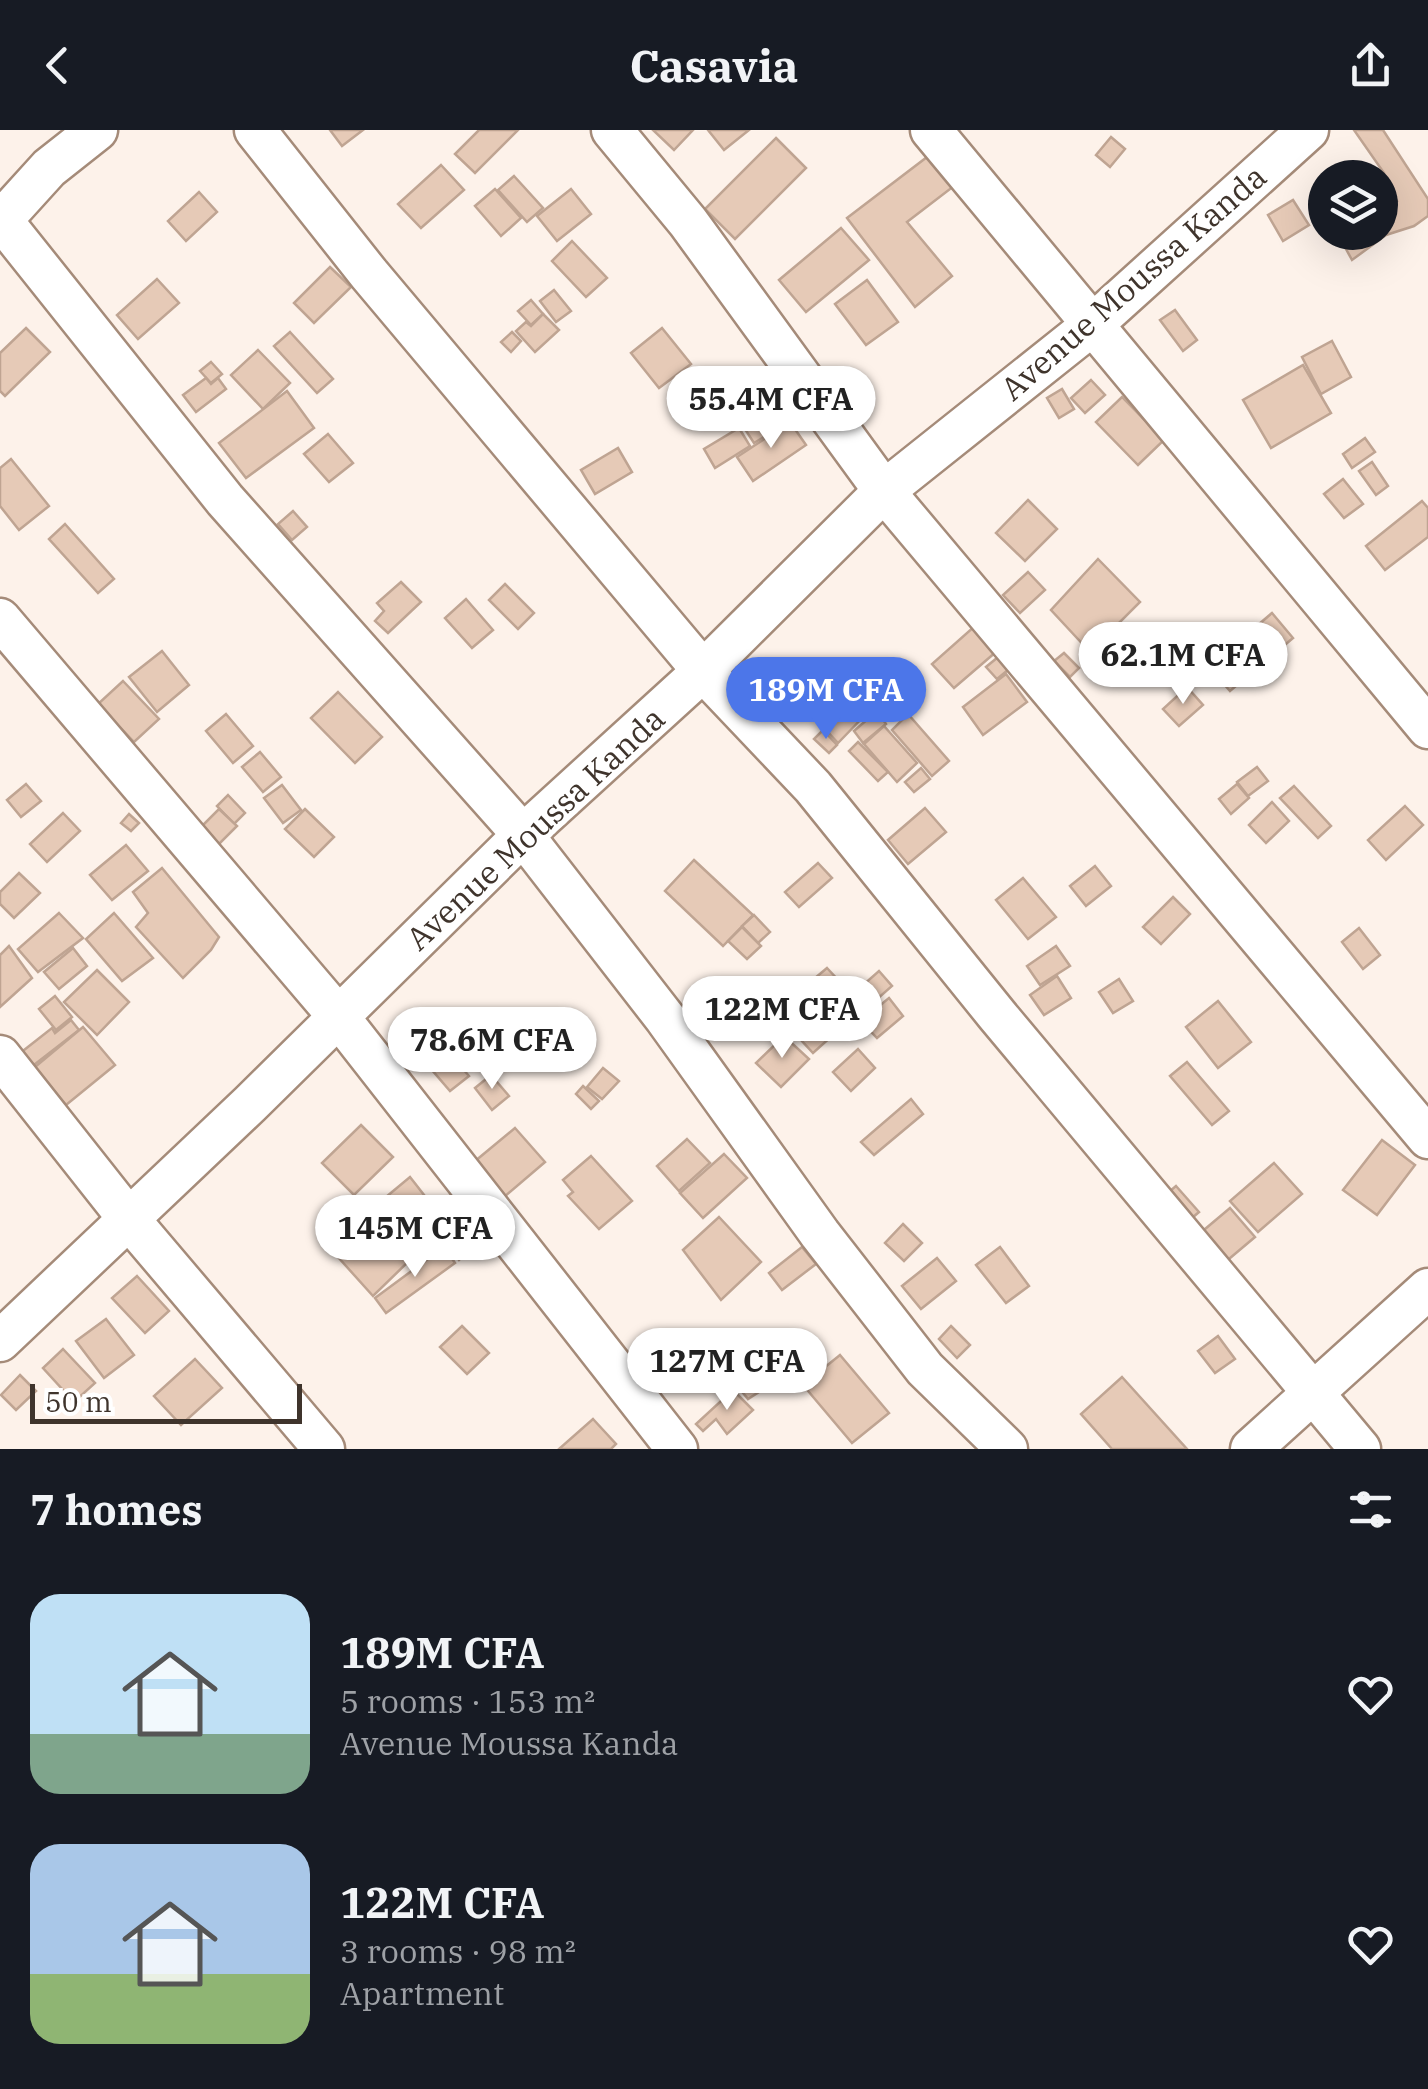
<!DOCTYPE html>
<meta charset="utf-8">
<style>
body{margin:0;font-family:"IBM Plex Serif",serif;background:#20242c;color:#f1f3f6;height:100vh;display:flex;flex-direction:column;font-size:38px;white-space:nowrap}
*{box-sizing:border-box;margin:0}
p{font-size:32px;color:#9ea1a6}
.icon{flex:none;width:55px;height:55px;fill:none;stroke:currentColor;stroke-width:2;stroke-linecap:round;stroke-linejoin:round}
.map{position:relative;height:1319px;overflow:hidden}
.drawer{display:flex;flex-direction:column;background:#171b24;flex:1}
.drawer>*{flex:none}
.controls{position:absolute;left:1308px;top:30px;display:grid;gap:20px}
.controls a{display:grid;place-items:center;width:90px;height:90px;border-radius:50%;background:#171b24;box-shadow:0 10px 40px #0002;font-size:50px}
.scale{position:absolute;left:30px;bottom:25px;width:272px;box-sizing:border-box;padding-left:10px;border:5px solid #3f342c;border-top:0;font-size:28px;line-height:35px;white-space:nowrap;color:#3f342c;-webkit-text-stroke:8px #fff;paint-order:stroke}
.price{position:absolute;translate:-50% -85px;padding:0 22px;border-radius:35px;background:#fff;color:#222;font-size:32px;line-height:65px;filter:drop-shadow(0 2px 5px #0008)}
.price::after{content:'';position:absolute;left:50%;top:60px;width:30px;height:22px;margin-left:-15px;background:inherit;clip-path:polygon(0 0,100% 0,50% 100%)}
.price.selected{background:#4c76e9;color:#fff}
ul{padding:0;list-style:none}
li{display:flex;align-items:center;gap:30px;height:250px;padding:0 30px}
li span{display:grid;place-items:center;flex:none;width:280px;height:200px;border-radius:30px;color:#555}
li>.icon{margin-inline-start:auto}
span .icon{width:120px;height:120px;fill:#fffc;stroke-width:1}
li b{font-size:42px}
h2{display:flex;justify-content:space-between;align-items:center;height:120px;padding:0 30px;font-size:42px}
header{display:flex;justify-content:space-between;align-items:center;height:130px;padding:0 30px;background:#171b24;font-size:45px;font-weight:700}
.map>svg:first-child{display:block}
</style>
<header><svg class="icon" aria-label="back" viewBox="0 0 24 24"><path d="M15 5l-7 7 7 7"/></svg>Casavia<svg class="icon" aria-label="share" viewBox="0 0 24 24"><path d="M12 15V3M7 8l5-5 5 5M5 13v7h14v-7"/></svg></header>
<div class="map">
<svg width="1428" height="1319" viewBox="0 0 1428 1319">
<rect width="100%" height="100%" fill="#fdf2ea"/>
<g fill="#e6cab7" stroke="#bfa492" stroke-width="2.5">
<path d="M330 0H363L342 16Z"/>
<path d="M479 0H518L475 43 455 24Z"/>
<path d="M653 0H693L674 20Z"/>
<path d="M708 0H749L724 20Z"/>
<path d="M1354 0H1383L1428 69V86L1414 96 1386 105 1352 130 1340 108 1349 102H1380V82L1397 71 1383 48 1384 43Z"/>
<path d="M1111 7 1125 19 1110 37 1096 25Z"/>
<path d="M776 8 806 38 735 109 705 79Z"/>
<path d="M935 21 954 56 907 92 952 146 915 177 847 88Z"/>
<path d="M441 35 464 60 421 98 398 74Z"/>
<path d="M514 46 543 78 527 92 498 60Z"/>
<path d="M495 59 521 88 501 106 475 76Z"/>
<path d="M571 59 591 84 557 111 537 86Z"/>
<path d="M199 62 217 82 186 111 168 91Z"/>
<path d="M1293 70 1309 95 1283 111 1268 85Z"/>
<path d="M841 98 869 130 806 182 779 150Z"/>
<path d="M572 111 607 148 586 167 552 131Z"/>
<path d="M330 137 351 157 314 193 294 173Z"/>
<path d="M157 149 179 173 138 209 117 185Z"/>
<path d="M867 150 898 192 866 215 835 174Z"/>
<path d="M554 160 571 181 556 192 540 171Z"/>
<path d="M531 170 543 184 531 195 518 181Z"/>
<path d="M1175 180 1197 210 1183 221 1160 190Z"/>
<path d="M543 184 559 200 535 222 516 201 526 192 531 196Z"/>
<path d="M26 198 50 222 5 266 0 261V223Z"/>
<path d="M662 198 691 234 659 258 631 223Z"/>
<path d="M290 202 333 249 317 263 274 216Z"/>
<path d="M512 202 521 211 511 222 501 212Z"/>
<path d="M1332 211 1351 247 1321 264 1302 227Z"/>
<path d="M258 220 290 253 263 279 231 245Z"/>
<path d="M211 232 222 244 211 253 200 241Z"/>
<path d="M1303 235 1331 283 1271 318 1243 270Z"/>
<path d="M699 241 710 256 686 275 674 259Z"/>
<path d="M206 248 211 254 218 248 226 259 196 282 183 265Z"/>
<path d="M1091 250 1105 265 1085 283 1071 268Z"/>
<path d="M1062 259 1074 279 1059 288 1047 268Z"/>
<path d="M287 261 314 298 246 348 219 313Z"/>
<path d="M784 266 798 286 754 313 741 293Z"/>
<path d="M1122 267 1164 310 1138 335 1096 292Z"/>
<path d="M790 292 806 315 753 351 737 327Z"/>
<path d="M739 298 750 316 715 338 704 319Z"/>
<path d="M328 304 353 333 329 352 304 324Z"/>
<path d="M1365 308 1375 322 1352 338 1343 324Z"/>
<path d="M618 318 632 342 595 364 581 340Z"/>
<path d="M11 329 49 376 19 400 0 376V338Z"/>
<path d="M1372 332 1388 356 1376 365 1359 341Z"/>
<path d="M1343 349 1363 374 1344 388 1324 364Z"/>
<path d="M1028 370 1057 399 1025 431 996 403Z"/>
<path d="M1422 371 1428 378V407L1385 440 1366 416Z"/>
<path d="M293 381 307 397 292 410 278 394Z"/>
<path d="M65 394 114 449 98 463 49 409Z"/>
<path d="M1098 429 1140 472 1090 522 1051 480Z"/>
<path d="M1028 442 1045 460 1020 483 1003 465Z"/>
<path d="M401 452 421 472 388 503 375 491 384 481 377 473Z"/>
<path d="M505 454 534 483 518 499 489 470Z"/>
<path d="M466 469 493 500 472 518 445 488Z"/>
<path d="M1272 483 1293 508 1230 561 1209 537Z"/>
<path d="M976 495 997 521 954 558 932 534Z"/>
<path d="M162 521 189 555 157 582 129 547Z"/>
<path d="M1003 523 1014 535 997 549 986 537Z"/>
<path d="M1064 523 1079 538 1070 547 1054 531Z"/>
<path d="M776 533 803 564 784 580 758 548Z"/>
<path d="M837 539 870 580 838 613 803 575Z"/>
<path d="M1006 544 1027 572 983 605 963 577Z"/>
<path d="M123 551 159 589 134 612 98 574Z"/>
<path d="M1187 557 1203 575 1179 596 1163 579Z"/>
<path d="M338 562 382 607 355 633 311 588Z"/>
<path d="M877 581 886 594 863 613 854 601Z"/>
<path d="M226 584 253 616 233 633 206 601Z"/>
<path d="M908 584 949 631 932 646 892 600Z"/>
<path d="M884 596 917 633 897 652 864 614Z"/>
<path d="M823 600 837 615 829 623 814 609Z"/>
<path d="M858 612 888 642 878 651 849 621Z"/>
<path d="M260 622 281 647 263 662 242 637Z"/>
<path d="M1257 637 1268 651 1248 666 1237 652Z"/>
<path d="M921 638 930 649 914 662 905 652Z"/>
<path d="M26 654 41 671 21 687 7 670Z"/>
<path d="M1237 654 1249 668 1231 684 1219 669Z"/>
<path d="M282 655 301 680 283 693 264 668Z"/>
<path d="M1294 656 1331 696 1318 708 1280 668Z"/>
<path d="M228 665 245 683 234 694 217 676Z"/>
<path d="M1272 672 1289 691 1266 713 1249 695Z"/>
<path d="M1405 676 1423 695 1386 730 1368 710Z"/>
<path d="M925 678 946 702 908 734 888 710Z"/>
<path d="M219 679 237 696 215 718 197 701Z"/>
<path d="M305 679 334 707 314 727 285 699Z"/>
<path d="M63 683 80 701 47 732 30 714Z"/>
<path d="M129 684 139 693 131 701 121 693Z"/>
<path d="M126 715 148 741 112 770 90 745Z"/>
<path d="M694 730 753 785 723 816 665 761Z"/>
<path d="M818 733 832 748 799 777 785 762Z"/>
<path d="M1095 736 1111 756 1086 776 1070 756Z"/>
<path d="M162 738 219 807 211 820 183 848 136 797 148 783 133 762Z"/>
<path d="M19 743 40 763 14 788 0 774V762Z"/>
<path d="M1023 748 1056 787 1028 809 996 770Z"/>
<path d="M1173 767 1190 784 1161 814 1143 797Z"/>
<path d="M59 783 83 808 38 842 18 819Z"/>
<path d="M114 783 153 828 122 851 86 809Z"/>
<path d="M754 785 770 802 758 813 742 796Z"/>
<path d="M742 797 761 816 747 829 728 811Z"/>
<path d="M1359 798 1380 825 1363 839 1342 812Z"/>
<path d="M9 816 32 848 0 877V825Z"/>
<path d="M1056 816 1070 836 1040 855 1027 836Z"/>
<path d="M73 818 87 836 59 859 44 842Z"/>
<path d="M827 838 853 866 833 883 808 854Z"/>
<path d="M97 840 129 872 97 905 64 872Z"/>
<path d="M879 841 892 856 867 878 854 863Z"/>
<path d="M1057 846 1071 868 1044 885 1030 865Z"/>
<path d="M1119 849 1133 871 1113 883 1099 862Z"/>
<path d="M55 866 72 887 56 900 39 879Z"/>
<path d="M795 866 832 906 813 923 776 883Z"/>
<path d="M889 868 903 886 877 908 861 891Z"/>
<path d="M1218 871 1251 912 1218 938 1186 897Z"/>
<path d="M71 890 79 900 30 938 19 924 52 898 55 903Z"/>
<path d="M466 895 488 920 469 937 446 912Z"/>
<path d="M83 897 115 935 66 975 35 937Z"/>
<path d="M784 906 809 929 781 957 756 933Z"/>
<path d="M858 919 875 938 851 961 833 942Z"/>
<path d="M450 924 469 946 450 961 432 940Z"/>
<path d="M1187 932 1229 981 1212 995 1170 946Z"/>
<path d="M603 938 619 951 602 969 587 957Z"/>
<path d="M491 945 509 966 492 980 475 958Z"/>
<path d="M583 956 599 971 591 979 576 964Z"/>
<path d="M911 969 923 984 874 1025 861 1012Z"/>
<path d="M361 995 393 1027 354 1065 322 1033Z"/>
<path d="M515 998 545 1032 504 1067 474 1032Z"/>
<path d="M687 1009 710 1033 679 1061 657 1036Z"/>
<path d="M1382 1010 1415 1035 1377 1085 1343 1060Z"/>
<path d="M724 1024 747 1048 703 1088 680 1063Z"/>
<path d="M591 1026 632 1071 599 1099 568 1066 573 1062 563 1050Z"/>
<path d="M1274 1033 1302 1064 1258 1102 1230 1071Z"/>
<path d="M410 1047 453 1102 419 1131 374 1077Z"/>
<path d="M1176 1056 1199 1082 1179 1099 1157 1072Z"/>
<path d="M1230 1078 1255 1107 1223 1134 1198 1105Z"/>
<path d="M367 1085 410 1130 373 1166 328 1116Z"/>
<path d="M719 1087 761 1132 721 1170 683 1120Z"/>
<path d="M903 1094 922 1113 904 1131 885 1113Z"/>
<path d="M456 1104 470 1120 459 1130 446 1114Z"/>
<path d="M444 1117 455 1133 386 1183 375 1168Z"/>
<path d="M802 1117 816 1134 782 1160 769 1143Z"/>
<path d="M1000 1117 1029 1156 1006 1173 976 1135Z"/>
<path d="M937 1128 956 1151 921 1179 902 1156Z"/>
<path d="M137 1146 169 1181 145 1203 112 1168Z"/>
<path d="M106 1189 134 1225 104 1248 76 1211Z"/>
<path d="M462 1196 489 1223 467 1244 440 1217Z"/>
<path d="M951 1196 970 1215 957 1228 939 1209Z"/>
<path d="M745 1205 779 1249 748 1269 713 1226Z"/>
<path d="M1218 1206 1235 1229 1215 1243 1198 1221Z"/>
<path d="M63 1219 95 1253 74 1272 43 1238Z"/>
<path d="M840 1225 889 1283 852 1313 803 1255Z"/>
<path d="M195 1229 222 1258 181 1295 154 1266Z"/>
<path d="M20 1245 36 1261 16 1280 1 1265Z"/>
<path d="M1122 1247 1187 1319H1112L1081 1284Z"/>
<path d="M733 1260 753 1280 727 1304 716 1289 703 1301 696 1294Z"/>
<path d="M593 1289 616 1314 611 1319H559Z"/>
</g>
<g fill="none" stroke-linecap="round" stroke-linejoin="round">
<defs>
<g id="minor">
<path d="M255 0 369 144 703 541 813 657 997 885 1360 1319"/>
<path d="M612 0 688 92 884 361 1428 1008"/>
<path d="M931 0 1428 598"/>
<path d="M0 88 225 370 523 705 665 888 820 1104 925 1239 1007 1319"/>
<path d="M0 92 49 38 97 0"/>
<path d="M0 489 338 886 677 1319"/>
<path d="M0 926 128 1088 324 1319"/>
<path d="M0 1211 250 974 523 705 703 541 884 361 1091 196 1308 0"/>
<path d="M1251 1319 1428 1159"/>
</g>
</defs>
<use href="#minor" stroke="#a58b79" stroke-width="45"/>
<use href="#minor" stroke="#fff" stroke-width="40"/>
</g>
<g text-anchor="middle" dominant-baseline="central" stroke-width="10" stroke-linejoin="round" paint-order="stroke">
<g font-size="32" fill="#3f342c" stroke="#fff">
<text transform="translate(1133 152) rotate(-41)">Avenue Moussa Kanda</text>
<text transform="translate(535 698) rotate(-43)">Avenue Moussa Kanda</text>
</g>
</g>
</svg>
<div class="controls">
<a><svg class="icon" aria-label="layers" viewBox="0 0 24 24"><path d="M12 4l9 5-9 5-9-5zM3 14l9 5 9-5"/></svg></a>
</div>
<div class="scale">50 m</div>
<b class="price" style="left:771px;top:321px">55.4M CFA</b>
<b class="price" style="left:1183px;top:577px">62.1M CFA</b>
<b class="price selected" style="left:826px;top:612px">189M CFA</b>
<b class="price" style="left:782px;top:931px">122M CFA</b>
<b class="price" style="left:492px;top:962px">78.6M CFA</b>
<b class="price" style="left:415px;top:1150px">145M CFA</b>
<b class="price" style="left:727px;top:1283px">127M CFA</b>
</div>
<section class="drawer">
<h2>7 homes<svg class="icon" aria-label="filters" viewBox="0 0 24 24"><path d="M4 7h16M4 17h16"/><circle cx="9" cy="7" r="2"/><circle cx="15" cy="17" r="2"/></svg></h2>
<ul>
<li><span style="background:linear-gradient(#bfe0f5 70%,#7fa58c 0)"><svg class="icon" aria-label="home" viewBox="0 0 24 24"><path d="M3 11l9-7 9 7M6 9v11h12V9"/></svg></span><div><b>189M CFA</b><p>5 rooms · 153 m²</p><p>Avenue Moussa Kanda</p></div><svg class="icon" aria-label="heart" viewBox="0 0 24 24"><path d="M12 20l-8-8c-3-5 5-10 8-4 3-6 11-1 8 4z"/></svg></li>
<li><span style="background:linear-gradient(#a9c7e8 65%,#8fb573 0)"><svg class="icon" aria-label="home" viewBox="0 0 24 24"><path d="M3 11l9-7 9 7M6 9v11h12V9"/></svg></span><div><b>122M CFA</b><p>3 rooms · 98 m²</p><p>Apartment</p></div><svg class="icon" aria-label="heart" viewBox="0 0 24 24"><path d="M12 20l-8-8c-3-5 5-10 8-4 3-6 11-1 8 4z"/></svg></li>
</ul>
</section>
